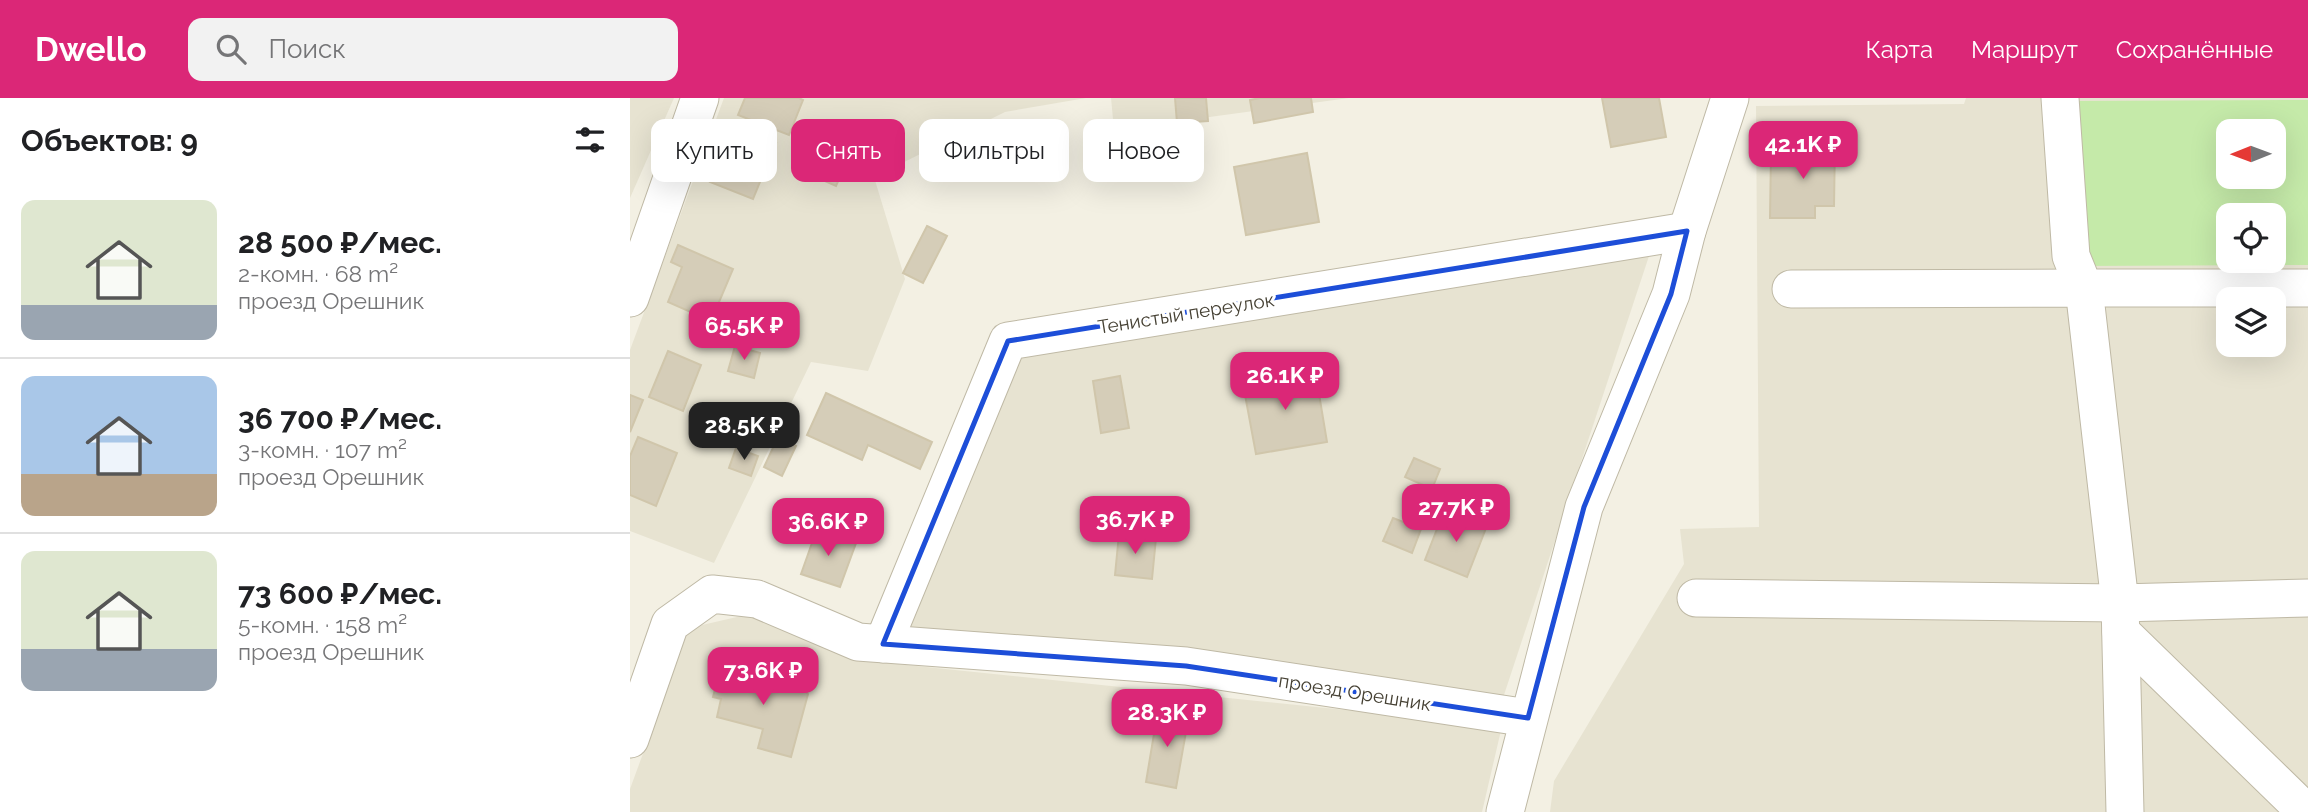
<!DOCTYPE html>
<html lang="ru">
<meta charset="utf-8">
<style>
body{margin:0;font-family:Raleway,sans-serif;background:#f2f2f2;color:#202124;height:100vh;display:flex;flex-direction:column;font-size:26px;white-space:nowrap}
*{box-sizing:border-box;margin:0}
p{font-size:23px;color:#757577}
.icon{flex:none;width:38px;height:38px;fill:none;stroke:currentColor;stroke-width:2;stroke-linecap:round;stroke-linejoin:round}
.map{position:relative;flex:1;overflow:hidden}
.drawer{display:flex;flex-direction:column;background:#fff;width:630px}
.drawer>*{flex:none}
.guide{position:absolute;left:21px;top:21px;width:665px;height:63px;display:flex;gap:14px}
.needle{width:46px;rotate:269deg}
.controls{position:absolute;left:1586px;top:21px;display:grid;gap:14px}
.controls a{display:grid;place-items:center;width:70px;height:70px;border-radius:14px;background:#fff;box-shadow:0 7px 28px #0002;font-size:35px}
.price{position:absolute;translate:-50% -60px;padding:0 16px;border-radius:14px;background:#db2777;color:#fff;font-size:23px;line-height:46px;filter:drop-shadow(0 2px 4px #0008)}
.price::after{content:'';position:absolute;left:50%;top:42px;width:21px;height:16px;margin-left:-10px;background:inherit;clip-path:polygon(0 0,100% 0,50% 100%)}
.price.on{background:#222;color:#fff}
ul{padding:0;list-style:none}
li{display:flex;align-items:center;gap:21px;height:175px;padding:0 21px}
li+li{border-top:2px solid #e0e0e0}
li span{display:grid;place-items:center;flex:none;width:196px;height:140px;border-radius:14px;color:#555}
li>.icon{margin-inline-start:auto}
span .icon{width:84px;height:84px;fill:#fffc;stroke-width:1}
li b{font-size:30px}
h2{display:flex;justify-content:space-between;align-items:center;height:84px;padding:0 21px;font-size:30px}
.pill{padding:0 24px;border-radius:14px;background:#fff;box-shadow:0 7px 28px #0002;font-size:24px;line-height:63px}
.pill.on{background:#db2777;color:#fff}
header{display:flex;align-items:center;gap:42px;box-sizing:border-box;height:98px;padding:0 35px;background:#db2777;color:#fff}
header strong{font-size:33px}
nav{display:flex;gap:38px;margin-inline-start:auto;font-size:24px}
.search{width:490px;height:63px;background:#f2f2f2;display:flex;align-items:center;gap:18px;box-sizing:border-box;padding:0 24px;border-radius:14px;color:#757577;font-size:26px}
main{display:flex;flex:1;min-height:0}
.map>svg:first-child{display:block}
</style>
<header>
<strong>Dwello</strong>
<div class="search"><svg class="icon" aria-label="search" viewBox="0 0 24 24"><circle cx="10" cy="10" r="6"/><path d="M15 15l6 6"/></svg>Поиск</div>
<nav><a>Карта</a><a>Маршрут</a><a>Сохранённые</a></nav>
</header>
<main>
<section class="drawer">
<h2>Объектов: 9<svg class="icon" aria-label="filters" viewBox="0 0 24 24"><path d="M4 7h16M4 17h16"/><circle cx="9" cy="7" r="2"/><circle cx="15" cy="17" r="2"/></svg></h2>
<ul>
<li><span style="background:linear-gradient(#dfe7d0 75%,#9aa5b1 0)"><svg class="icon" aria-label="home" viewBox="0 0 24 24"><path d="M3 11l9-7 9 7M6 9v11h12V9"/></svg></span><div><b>28 500 ₽/мес.</b><p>2-комн. · 68 m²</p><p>проезд Орешник</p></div></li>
<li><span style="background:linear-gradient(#a9c7e8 70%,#b9a48a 0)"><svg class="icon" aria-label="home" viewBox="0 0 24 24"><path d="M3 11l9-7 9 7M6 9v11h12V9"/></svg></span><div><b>36 700 ₽/мес.</b><p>3-комн. · 107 m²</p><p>проезд Орешник</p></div></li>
<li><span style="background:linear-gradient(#dfe7d0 70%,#9aa5b1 0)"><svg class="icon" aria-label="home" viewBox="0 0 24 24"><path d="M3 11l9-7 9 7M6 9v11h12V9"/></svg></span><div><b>73 600 ₽/мес.</b><p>5-комн. · 158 m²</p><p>проезд Орешник</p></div></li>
</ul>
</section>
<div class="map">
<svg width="1678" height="714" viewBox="0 0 1678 714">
<rect width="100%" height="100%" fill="#f3f0e3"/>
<g fill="#e7e3d1" fill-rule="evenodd">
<path d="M0 0H44L0 100Z"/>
<path d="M94 0H456L375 14 244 79 275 181 238 273 181 264 84 465 0 433V252Z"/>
<path d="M481 0H719L484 32Z"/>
<path d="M1336 0H1678V714H920L924 683 1054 466 1050 431 1129 429 1126 8 1334 6ZM1598 33H1643V79H1598ZM1598 117H1643V163H1598ZM1598 201H1643V247H1598Z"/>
<path d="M1020 155 873 600 278 530 392 255Z"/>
<path d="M120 516 238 563 872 628 852 714H0V691L59 530Z"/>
</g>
<path fill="#c5eaa9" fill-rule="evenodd" d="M1678 2V167L1449 168V3ZM1598 33H1643V79H1598ZM1598 117H1643V163H1598Z"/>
<g fill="#d5cdb8" stroke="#d0c6ab" stroke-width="2">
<path d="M115 0H169L173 2 159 37 108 17Z"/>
<path d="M545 0H576L578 23 547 25Z"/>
<path d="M630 0H681L683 14 624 25 620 2Z"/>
<path d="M972 0H1029L1036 39 981 49Z"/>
<path d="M103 27 146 45 123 101 80 84 85 72 78 69 91 36 98 39Z"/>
<path d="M1176 43H1205L1204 108H1185V120H1140L1141 56H1176Z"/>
<path d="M191 49 218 61 206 88 179 76Z"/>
<path d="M677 55 689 124 616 137 604 69Z"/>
<path d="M297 128 317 138 293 185 273 175Z"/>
<path d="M48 147 103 171 81 223 38 204 52 169 41 164Z"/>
<path d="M105 248 130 255 124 280 98 273Z"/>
<path d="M38 253 71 267 53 313 19 299Z"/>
<path d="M685 272 697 344 626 356 613 286Z"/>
<path d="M490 278 499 330 471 335 463 283Z"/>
<path d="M196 295 302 344 290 371 238 347 232 362 177 337Z"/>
<path d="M0 297 13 302 0 334Z"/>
<path d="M8 339 47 355 26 408 0 397V358Z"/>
<path d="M148 339 166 348 152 378 134 369Z"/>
<path d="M106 350 128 358 121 378 99 370Z"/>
<path d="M784 360 810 371 802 391 775 379Z"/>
<path d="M814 413 856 430 837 479 795 462Z"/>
<path d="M763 420 791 431 782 455 753 443Z"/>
<path d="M187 431 226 445 210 489 171 476Z"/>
<path d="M489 436 526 440 522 481 485 477Z"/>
<path d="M103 569 166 586 178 596 161 659 128 650 133 631 87 619 91 601 83 599 88 580 99 583Z"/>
<path d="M528 612 559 617 546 690 516 684Z"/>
</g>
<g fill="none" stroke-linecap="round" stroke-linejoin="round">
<defs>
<g id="minor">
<path d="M1430 0 1441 158 1454 190H1678"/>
<path d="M1161 191 1454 190 1490 505 1495 714"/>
<path d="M0 200 70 0"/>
<path d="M1066 500 1490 505 1678 500"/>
<path d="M1491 534 1676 714"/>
<path d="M253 546 378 243 1057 133"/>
<path d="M0 641 40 526 82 496 127 501 228 544 556 568 898 620"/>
<path d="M875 714 954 409 1041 196 1057 133 1100 0"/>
</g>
</defs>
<use href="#minor" stroke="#bfb9a5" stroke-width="39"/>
<use href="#minor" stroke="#fff" stroke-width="37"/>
</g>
<path fill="none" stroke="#1d4ed8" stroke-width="5" stroke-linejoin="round" d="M1057 133 1041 196 954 409 898 620 556 568 253 546 378 243Z"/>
<g text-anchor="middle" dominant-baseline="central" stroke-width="6" stroke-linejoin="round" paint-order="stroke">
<g font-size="19" fill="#454033" stroke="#fff">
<text transform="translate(556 215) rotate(-9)">Тенистый переулок</text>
<text transform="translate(725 594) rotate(9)">проезд Орешник</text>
</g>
</g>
</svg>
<div class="controls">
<a><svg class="needle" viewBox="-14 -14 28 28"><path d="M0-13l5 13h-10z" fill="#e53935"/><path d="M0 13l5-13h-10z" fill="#757577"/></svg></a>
<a><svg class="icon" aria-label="locate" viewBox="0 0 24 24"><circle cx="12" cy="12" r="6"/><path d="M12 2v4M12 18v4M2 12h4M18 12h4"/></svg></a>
<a><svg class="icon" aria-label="layers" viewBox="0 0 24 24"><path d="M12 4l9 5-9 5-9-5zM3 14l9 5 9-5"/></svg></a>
</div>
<b class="price" style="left:1173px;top:83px">42.1K ₽</b>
<b class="price" style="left:114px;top:264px">65.5K ₽</b>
<b class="price" style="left:655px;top:314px">26.1K ₽</b>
<b class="price on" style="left:114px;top:364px">28.5K ₽</b>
<b class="price" style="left:826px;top:446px">27.7K ₽</b>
<b class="price" style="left:505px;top:458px">36.7K ₽</b>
<b class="price" style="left:198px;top:460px">36.6K ₽</b>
<b class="price" style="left:133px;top:609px">73.6K ₽</b>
<b class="price" style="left:537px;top:651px">28.3K ₽</b>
<div class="guide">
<a class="pill">Купить</a>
<a class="pill on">Снять</a>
<a class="pill">Фильтры</a>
<a class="pill">Новое</a>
</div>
</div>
</main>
